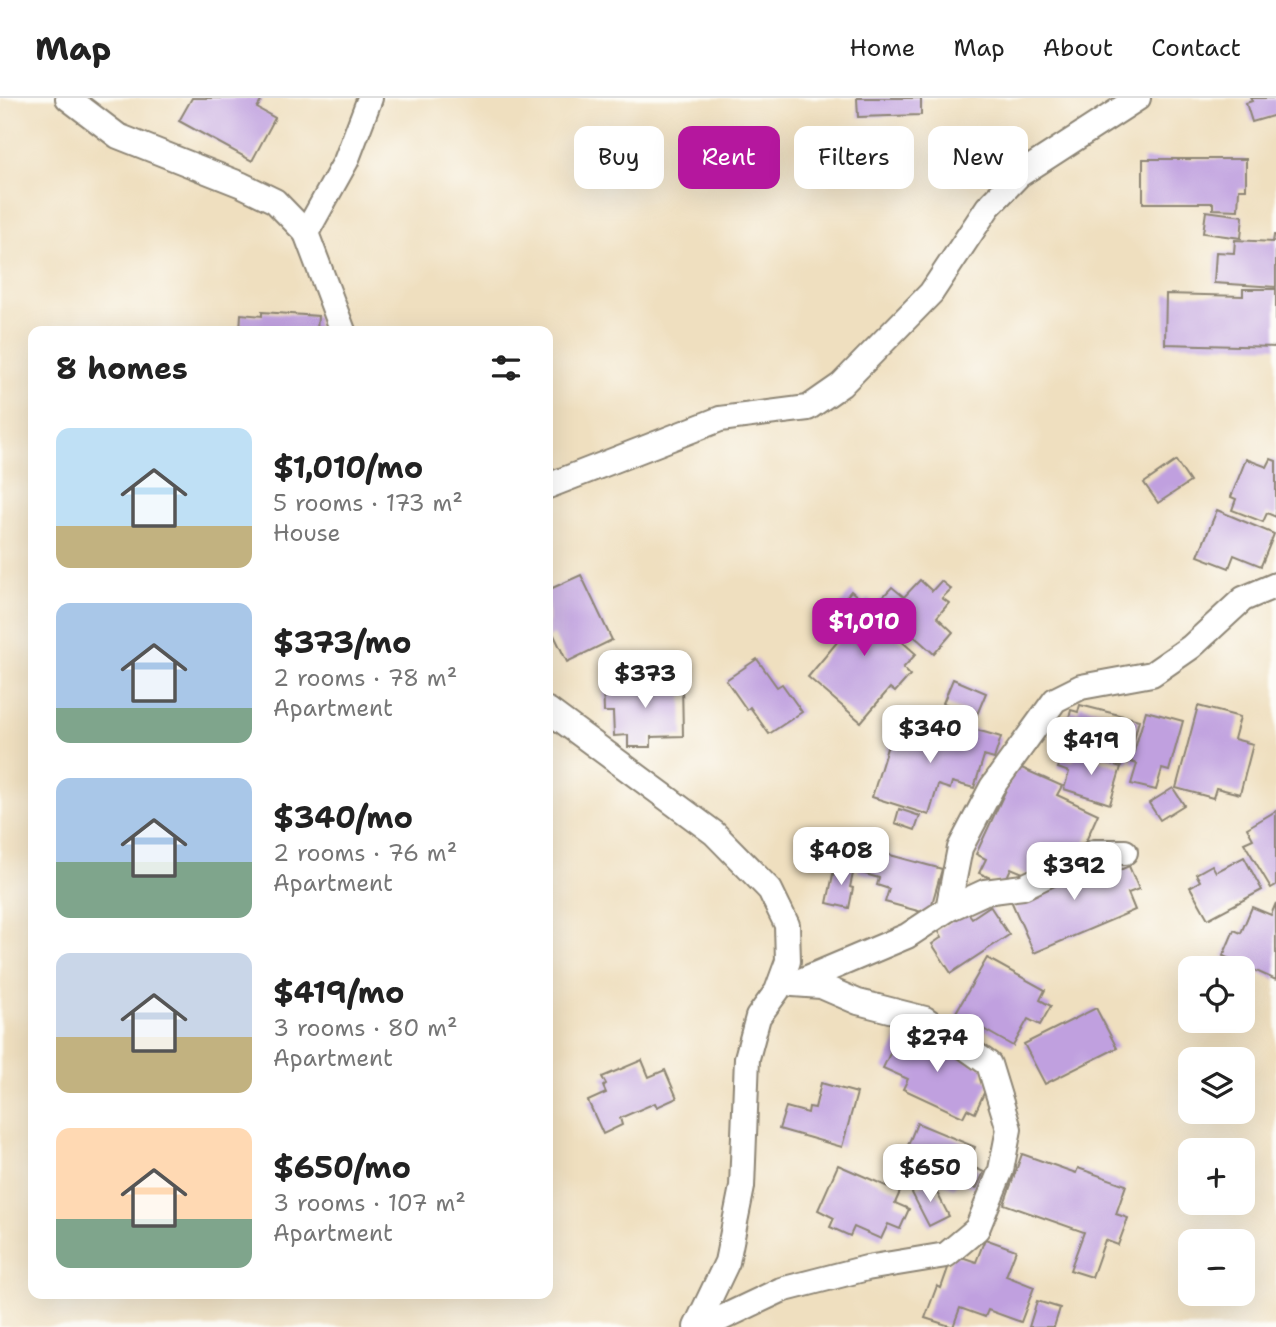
<!DOCTYPE html>
<meta charset="utf-8">
<style>
body{margin:0;font-family:"Shantell Sans",sans-serif;background:#f2f2f2;color:#222;height:100vh;display:flex;flex-direction:column;font-size:26px;white-space:nowrap}
*{box-sizing:border-box;margin:0}
p{font-size:23px;color:#767676}
.icon{flex:none;width:38px;height:38px;fill:none;stroke:currentColor;stroke-width:2;stroke-linecap:round;stroke-linejoin:round}
.map{position:relative;flex:1;overflow:hidden}
.details{position:absolute;left:28px;top:228px;width:525px;height:973px;display:flex;flex-direction:column;background:#fff;border-radius:14px;box-shadow:0 7px 28px #0002}
.details>*{flex:none}
.top-card{position:absolute;left:574px;top:28px;width:597px;height:63px;display:flex;gap:14px}
.fabs{position:absolute;left:1178px;top:858px;display:grid;gap:14px}
.fabs a{display:grid;place-items:center;width:77px;height:77px;border-radius:14px;background:#fff;box-shadow:0 7px 28px #0002;font-size:35px}
.price{position:absolute;translate:-50% -60px;padding:0 16px;border-radius:14px;background:#fff;color:#222;font-size:23px;line-height:46px;filter:drop-shadow(0 2px 4px #0008)}
.price::after{content:'';position:absolute;left:50%;top:42px;width:21px;height:16px;margin-left:-10px;background:inherit;clip-path:polygon(0 0,100% 0,50% 100%)}
.price.selected{background:#b5179e;color:#fff}
ul{padding:0;list-style:none}
li{display:flex;align-items:center;gap:21px;height:175px;padding:0 28px}
li span{display:grid;place-items:center;flex:none;width:196px;height:140px;border-radius:14px;color:#555}
li>.icon{margin-inline-start:auto}
span .icon{width:84px;height:84px;fill:#fffc;stroke-width:1}
li b{font-size:30px}
h2{display:flex;justify-content:space-between;align-items:center;height:84px;padding:0 28px;font-size:30px}
.pill{padding:0 24px;border-radius:14px;background:#fff;box-shadow:0 7px 28px #0002;font-size:24px;line-height:63px}
.pill.selected{background:#b5179e;color:#fff}
header{display:flex;align-items:center;gap:42px;box-sizing:border-box;height:98px;padding:0 35px;background:#fff;border-bottom:2px solid #e0e0e0}
header strong{font-size:33px}
nav{display:flex;gap:38px;margin-inline-start:auto;font-size:24px}
.map>svg:first-child{display:block}
</style>
<header>
<strong>Map</strong>
<nav><a>Home</a><a>Map</a><a>About</a><a>Contact</a></nav>
</header>
<div class="map">
<svg width="1276" height="1229" viewBox="0 0 1276 1229">
<rect width="100%" height="100%" fill="#fdfcf7"/>
<filter id="ink" filterUnits="userSpaceOnUse"><feTurbulence type="fractalNoise" baseFrequency=".0143" numOctaves="2"/><feDisplacementMap in="SourceGraphic" scale="14" xChannelSelector="R" yChannelSelector="G"/><feConvolveMatrix kernelMatrix="1 2 1 2 8 2 1 2 1" color-interpolation-filters="sRGB"/></filter>
<filter id="wash" filterUnits="userSpaceOnUse"><feTurbulence type="fractalNoise" baseFrequency=".00686" numOctaves="4" result="noise"/><feDisplacementMap in="SourceGraphic" scale="28" xChannelSelector="R" yChannelSelector="G"/><feGaussianBlur stdDeviation="1.57" result="paint"/><feColorMatrix in="noise" values="0 0 0 0 0 0 0 0 0 0 0 0 0 0 0 0 0 1.4 0 .05"/><feComposite in="paint" operator="in"/></filter>
<g filter="url(#wash)">
<rect width="100%" height="100%" fill="#efdfbf"/>
<g id="blocks">
<g fill="#c0a0df">
<path d="M192 0H263L257 10 275 20 252 63 179 23Z"/>
<path d="M857 0H921V17L858 19Z"/>
<path d="M1251 0H1276V17L1252 24 1246 5 1252 3Z"/>
<path d="M1143 61H1246V91H1239L1238 112 1213 111V105H1143Z"/>
<path d="M1206 113 1243 118 1241 140 1203 135Z"/>
<path d="M1274 137H1276V189L1214 185 1216 154 1234 155 1235 142 1273 144Z"/>
<path d="M1243 191H1276V249L1165 246 1166 196 1243 198Z"/>
<path d="M262 214 318 218 317 233H240L241 216 262 218Z"/>
<path d="M1246 361 1267 369 1271 361 1276 363V419L1267 415 1263 424 1232 412 1236 401 1231 399Z"/>
<path d="M1176 363 1190 384 1158 405 1144 385Z"/>
<path d="M1217 412 1274 436 1261 468 1234 457 1229 470 1198 458Z"/>
<path d="M581 477 612 542 567 564 554 537 548 540V492Z"/>
<path d="M920 482 932 493 941 483 951 491 942 500 949 505 937 519 953 534 934 556 877 505 892 489 904 499Z"/>
<path d="M851 493 865 505 868 501 905 532 898 540 916 556 903 570 910 577 895 594 890 590 861 624 808 579 849 530 832 516Z"/>
<path d="M757 561 777 589 782 586 802 614 769 636 750 609 747 612 726 582Z"/>
<path d="M953 581 986 595 976 619 943 605Z"/>
<path d="M682 583 683 638 651 639V649H628V637L614 638 613 614H604L603 585Z"/>
<path d="M1080 607 1139 622 1128 665 1070 650 1072 644 1064 642 1071 612 1078 614Z"/>
<path d="M1198 608 1240 619 1234 641 1253 646 1240 696 1216 690 1213 700 1176 690Z"/>
<path d="M1146 613 1183 623 1169 673 1162 671 1156 692 1131 686 1137 666 1131 664Z"/>
<path d="M900 625 959 643 963 628 1001 639 994 661 984 658 974 690 952 684 950 691 938 687 929 717 872 699 891 637 895 638Z"/>
<path d="M1076 655 1121 669 1110 706 1064 691 1069 674 1058 670 1061 659 1073 663Z"/>
<path d="M1017 668 1062 688 1057 697 1098 716 1082 752 1069 747 1060 765 1040 756 1030 778 1011 770 1004 786 979 775 986 761 976 756Z"/>
<path d="M1173 690 1184 707 1160 722 1149 705Z"/>
<path d="M899 711 920 718 915 732 895 725Z"/>
<path d="M1276 713V787L1271 790 1244 745 1253 741 1247 730Z"/>
<path d="M864 750 942 771 929 816 885 804 889 791 877 787 879 780 858 774Z"/>
<path d="M1105 756 1113 775 1129 768 1139 791 1128 795 1135 812 1034 855 1009 798Z"/>
<path d="M1244 759 1262 792 1208 821 1190 789 1200 783 1196 776 1212 767 1216 774Z"/>
<path d="M835 767 854 771 850 789 853 790 849 810 827 805Z"/>
<path d="M1276 805V882L1223 858 1234 832 1241 835 1252 809 1271 817Z"/>
<path d="M990 808 1009 837 951 875 932 846 942 839 938 832 967 813 972 820Z"/>
<path d="M987 860 1045 892 1040 902 1051 908 1040 927 1028 921 1013 948 978 928 974 934 964 929 967 924 955 916Z"/>
<path d="M1096 910 1117 950 1045 986 1024 946Z"/>
<path d="M903 928 926 939 924 943 984 970 980 980 989 984 975 1015 967 1011 963 1019 903 991 908 981 883 970Z"/>
<path d="M642 962 649 979 665 972 677 1000 657 1009 655 1005 620 1020 622 1027 603 1036 588 1003 606 995 603 988 606 986 602 979Z"/>
<path d="M821 985 857 995 842 1049 779 1031 786 1009 808 1015 809 1009 815 1010Z"/>
<path d="M917 1025 975 1049 968 1067 984 1074 976 1091 958 1083 954 1090 900 1067Z"/>
<path d="M1022 1056 1076 1075 1078 1070 1126 1087 1116 1116 1128 1120 1118 1147 1105 1142 1092 1179 1070 1172 1084 1134 1004 1106Z"/>
<path d="M838 1067 900 1094 895 1105 909 1111 900 1131 888 1126 881 1141 854 1129 850 1138 830 1129 834 1120 818 1112Z"/>
<path d="M931 1083 949 1118 929 1128 911 1093Z"/>
<path d="M985 1141 1016 1152 1006 1178 1034 1189 1021 1224 988 1212 985 1219 960 1210 953 1229 925 1220 937 1188 941 1190 953 1156 976 1164Z"/>
<path d="M1037 1203 1060 1210 1054 1229H1029Z"/>
</g>
</g>
</g>
<g filter="url(#ink)">
<use href="#blocks" fill-opacity="0" stroke="#8d8575" stroke-width="2"/>
<g fill="none" stroke-linecap="round" stroke-linejoin="round">
<defs>
<g id="street">
<path d="M68 0 118 38 242 87 275 103 306 135"/>
<path d="M343 233 306 135 346 63 370 0"/>
<path d="M548 388 720 321 808 310 841 287 931 195 988 109 1019 77 1138 0"/>
<path d="M548 612 714 735 770 792 787 827 788 863 777 893 758 919 747 960 742 1089 727 1164 696 1229"/>
<path d="M948 811 985 794 1023 789 1095 754H1125"/>
<path d="M798 884 907 838 948 811 960 750 992 689 1055 602 1081 589 1152 576 1191 549 1243 501 1276 487"/>
<path d="M703 1229 781 1192 867 1170 946 1157 977 1131 1001 1072 1009 1031 989 966 925 921 858 904 821 888 793 886"/>
</g>
</defs>
<use href="#street" stroke="#8d8575" stroke-width="28"/>
<use href="#street" stroke="#fff" stroke-width="24"/>
</g>
</g>
</svg>
<div class="fabs">
<a><svg class="icon" aria-label="locate" viewBox="0 0 24 24"><circle cx="12" cy="12" r="6"/><path d="M12 2v4M12 18v4M2 12h4M18 12h4"/></svg></a>
<a><svg class="icon" aria-label="layers" viewBox="0 0 24 24"><path d="M12 4l9 5-9 5-9-5zM3 14l9 5 9-5"/></svg></a>
<a>+</a>
<a>−</a>
</div>
<b class="price selected" style="left:864px;top:560px">$1,010</b>
<b class="price" style="left:645px;top:612px">$373</b>
<b class="price" style="left:930px;top:667px">$340</b>
<b class="price" style="left:1091px;top:679px">$419</b>
<b class="price" style="left:841px;top:789px">$408</b>
<b class="price" style="left:1074px;top:804px">$392</b>
<b class="price" style="left:937px;top:976px">$274</b>
<b class="price" style="left:930px;top:1106px">$650</b>
<div class="top-card">
<a class="pill">Buy</a>
<a class="pill selected">Rent</a>
<a class="pill">Filters</a>
<a class="pill">New</a>
</div>
<section class="details">
<h2>8 homes<svg class="icon" aria-label="filters" viewBox="0 0 24 24"><path d="M4 7h16M4 17h16"/><circle cx="9" cy="7" r="2"/><circle cx="15" cy="17" r="2"/></svg></h2>
<ul>
<li><span style="background:linear-gradient(#bfe0f5 70%,#c2b280 0)"><svg class="icon" aria-label="home" viewBox="0 0 24 24"><path d="M3 11l9-7 9 7M6 9v11h12V9"/></svg></span><div><b>$1,010/mo</b><p>5 rooms · 173 m²</p><p>House</p></div></li>
<li><span style="background:linear-gradient(#a9c7e8 75%,#7fa58c 0)"><svg class="icon" aria-label="home" viewBox="0 0 24 24"><path d="M3 11l9-7 9 7M6 9v11h12V9"/></svg></span><div><b>$373/mo</b><p>2 rooms · 78 m²</p><p>Apartment</p></div></li>
<li><span style="background:linear-gradient(#a9c7e8 60%,#7fa58c 0)"><svg class="icon" aria-label="home" viewBox="0 0 24 24"><path d="M3 11l9-7 9 7M6 9v11h12V9"/></svg></span><div><b>$340/mo</b><p>2 rooms · 76 m²</p><p>Apartment</p></div></li>
<li><span style="background:linear-gradient(#c9d6e8 60%,#c2b280 0)"><svg class="icon" aria-label="home" viewBox="0 0 24 24"><path d="M3 11l9-7 9 7M6 9v11h12V9"/></svg></span><div><b>$419/mo</b><p>3 rooms · 80 m²</p><p>Apartment</p></div></li>
<li><span style="background:linear-gradient(#ffd9b3 65%,#7fa58c 0)"><svg class="icon" aria-label="home" viewBox="0 0 24 24"><path d="M3 11l9-7 9 7M6 9v11h12V9"/></svg></span><div><b>$650/mo</b><p>3 rooms · 107 m²</p><p>Apartment</p></div></li>
</ul>
</section>
</div>
